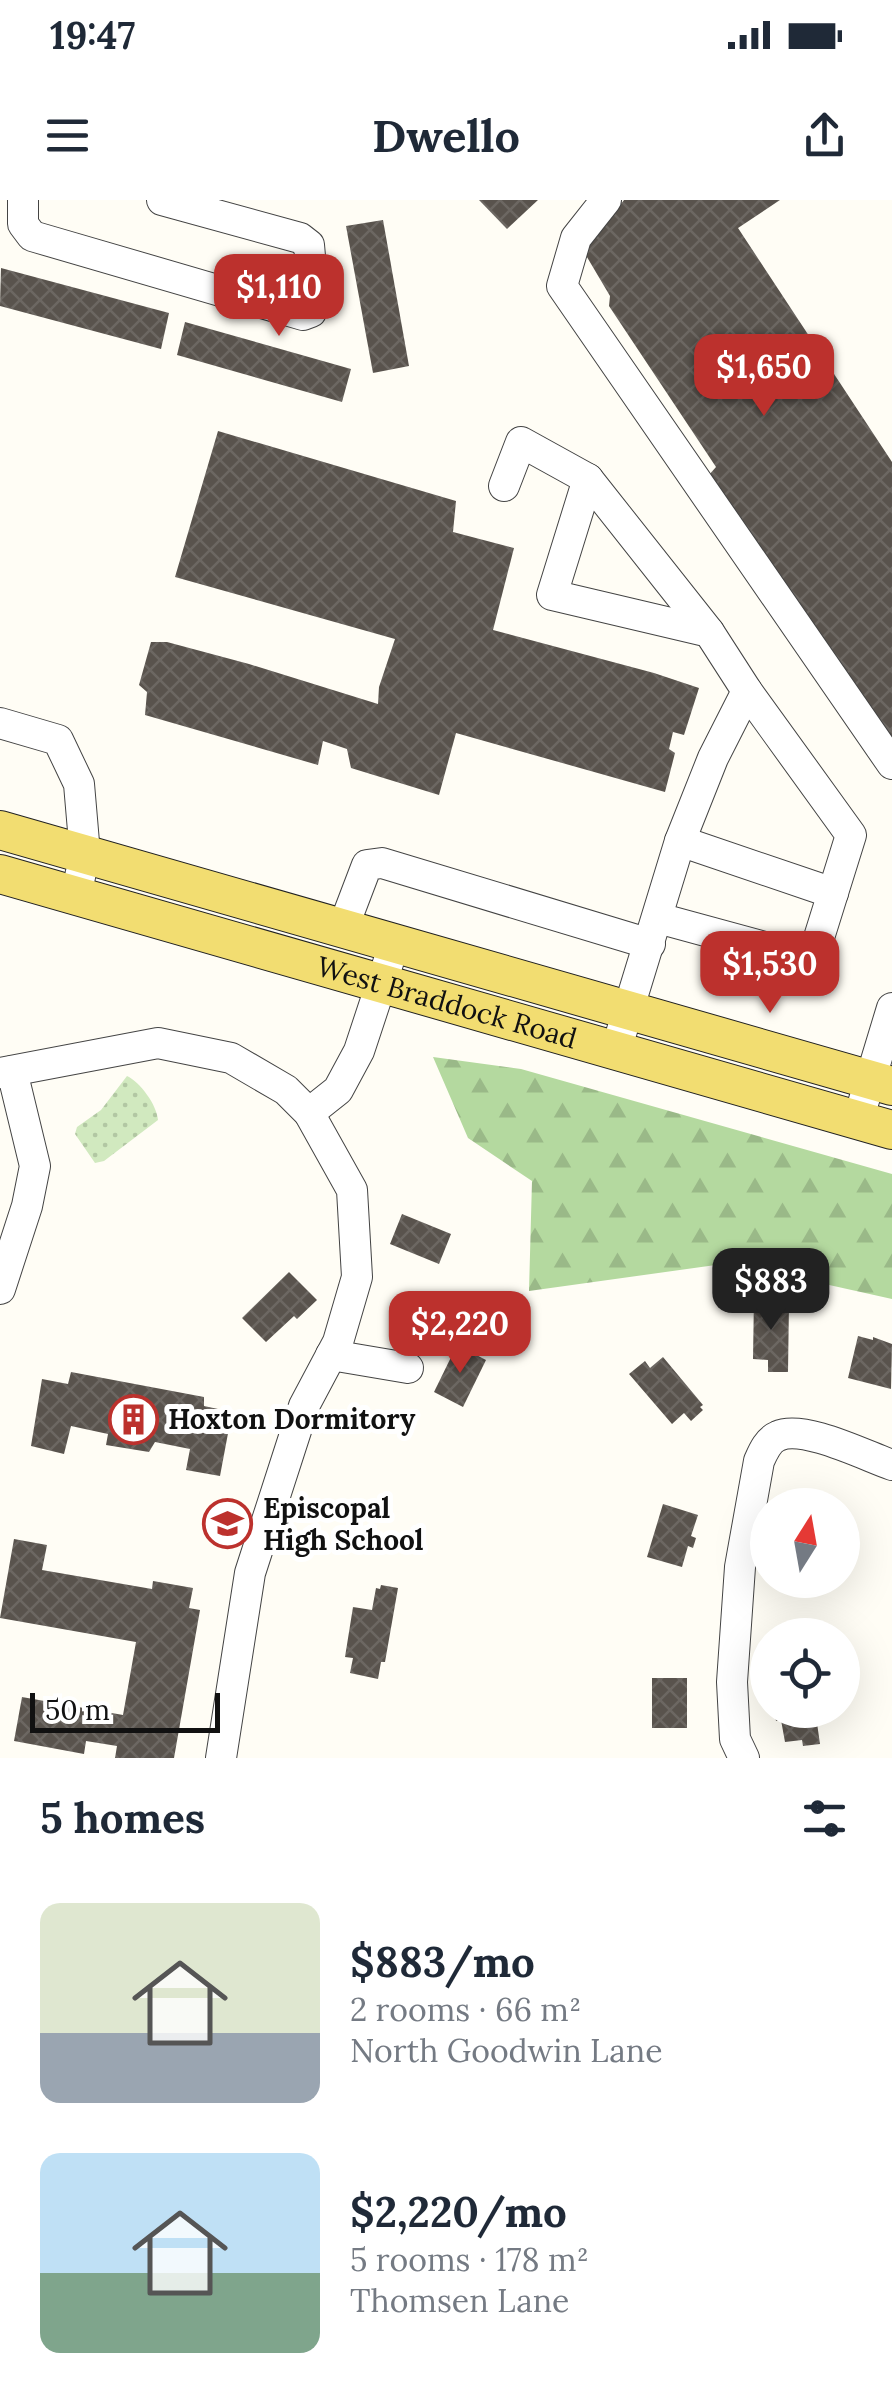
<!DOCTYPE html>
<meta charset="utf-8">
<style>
body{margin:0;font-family:Lora,serif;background:#f2f2f3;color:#1f2937;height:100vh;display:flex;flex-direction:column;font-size:38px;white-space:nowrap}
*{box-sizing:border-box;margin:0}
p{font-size:32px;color:#747a83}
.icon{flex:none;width:55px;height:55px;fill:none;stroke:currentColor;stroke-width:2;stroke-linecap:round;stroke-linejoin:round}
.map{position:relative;height:1558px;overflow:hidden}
.sheet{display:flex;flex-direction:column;background:#fff;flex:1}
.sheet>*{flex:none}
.needle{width:65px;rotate:11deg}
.fabs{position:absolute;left:750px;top:1288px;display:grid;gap:20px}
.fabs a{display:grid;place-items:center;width:110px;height:110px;border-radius:50%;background:#fff;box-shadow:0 10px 40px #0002;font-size:50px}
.scale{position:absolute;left:30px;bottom:25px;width:190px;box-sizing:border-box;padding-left:10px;border:5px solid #111;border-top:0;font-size:28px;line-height:35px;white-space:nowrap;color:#111;-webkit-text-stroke:8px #fff;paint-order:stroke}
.price{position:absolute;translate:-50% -85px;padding:0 22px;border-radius:20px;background:#bc312d;color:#fff;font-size:32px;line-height:65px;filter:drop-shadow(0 2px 5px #0008)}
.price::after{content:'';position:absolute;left:50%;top:60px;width:30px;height:22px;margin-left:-15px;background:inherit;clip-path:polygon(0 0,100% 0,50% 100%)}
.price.active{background:#222;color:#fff}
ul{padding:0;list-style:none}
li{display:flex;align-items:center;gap:30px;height:250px;padding:0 40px}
li span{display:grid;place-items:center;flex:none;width:280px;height:200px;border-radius:20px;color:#555}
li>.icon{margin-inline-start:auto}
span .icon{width:120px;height:120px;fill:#fffc;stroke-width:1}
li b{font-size:42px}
h2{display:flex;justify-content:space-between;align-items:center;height:120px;padding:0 40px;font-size:42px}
.status{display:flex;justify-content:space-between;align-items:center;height:70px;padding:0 50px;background:#fff;direction:ltr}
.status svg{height:28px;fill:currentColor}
header{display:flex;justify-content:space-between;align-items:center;height:130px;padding:0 40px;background:#fff;font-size:45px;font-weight:700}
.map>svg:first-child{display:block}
</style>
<div class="status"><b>19:47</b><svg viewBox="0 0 49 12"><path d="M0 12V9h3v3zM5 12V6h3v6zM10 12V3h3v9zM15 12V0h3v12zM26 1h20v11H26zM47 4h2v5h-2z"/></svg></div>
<header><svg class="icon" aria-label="menu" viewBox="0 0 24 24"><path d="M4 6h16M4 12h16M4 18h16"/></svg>Dwello<svg class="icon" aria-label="share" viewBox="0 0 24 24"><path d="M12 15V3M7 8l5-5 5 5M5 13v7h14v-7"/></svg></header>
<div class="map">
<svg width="892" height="1558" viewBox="0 0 892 1558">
<defs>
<pattern id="green-dots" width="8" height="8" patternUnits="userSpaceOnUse" patternTransform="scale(2.5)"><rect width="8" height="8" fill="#d1e9bf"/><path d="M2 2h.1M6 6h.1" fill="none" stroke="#b2c7a3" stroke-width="1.8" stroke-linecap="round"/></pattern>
<pattern id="forest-firs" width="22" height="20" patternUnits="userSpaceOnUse" patternTransform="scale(2.5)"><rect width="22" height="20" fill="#b4d99f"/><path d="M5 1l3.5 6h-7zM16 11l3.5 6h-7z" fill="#9ab988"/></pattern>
<pattern id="building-cross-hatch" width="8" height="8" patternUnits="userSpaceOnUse" patternTransform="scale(2.5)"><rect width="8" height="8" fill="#59534d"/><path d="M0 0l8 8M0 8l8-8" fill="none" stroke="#6c6762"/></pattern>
</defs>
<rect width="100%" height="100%" fill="#fffdf5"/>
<path fill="url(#green-dots)" d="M127 876C140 882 157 905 158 920L104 961 95 963 75 934 77 927 101 910Z"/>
<path fill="url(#forest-firs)" d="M433 857 521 869 892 974V1099L730 1063 529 1091 532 981 468 938Z"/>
<g fill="url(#building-cross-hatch)">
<path d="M479 0H538L507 29Z"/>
<path d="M624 0H780L738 28 892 262V546L708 276 716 267 609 106 610 96 584 52Z"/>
<path d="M383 20 409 166 373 173 346 26Z"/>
<path d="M1 68 169 113 161 149 0 106Z"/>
<path d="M185 122 351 169 342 202 177 155Z"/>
<path d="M218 231 456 301 453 332 514 348 493 430 654 473 699 488 684 535 673 532 669 549 675 553 665 592 456 533 439 595 351 568 347 549 323 541 318 565 145 515 147 492 139 485 151 442H167L249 464 378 504 379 487 395 439 175 377Z"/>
<path d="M402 1014 451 1034 439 1064 390 1044Z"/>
<path d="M289 1072 317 1100 297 1119 294 1116 266 1142 242 1118Z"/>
<path d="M754 1096H773V1102L789 1103 788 1172H768V1160L753 1159Z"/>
<path d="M858 1136 873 1140V1137L892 1144 891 1189 848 1178Z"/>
<path d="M457 1145 486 1160 463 1207 434 1192Z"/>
<path d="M663 1157 703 1205 700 1207 703 1210 691 1221 684 1213 672 1224 629 1174 645 1161 650 1168Z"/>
<path d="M71 1172 204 1197V1206L232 1212 220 1276 186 1270 190 1249 155 1242 149 1252 106 1245 108 1234 71 1226 64 1254 31 1246 42 1179 68 1184Z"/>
<path d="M663 1304 698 1315 691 1336 696 1338 693 1348 688 1346 682 1367 647 1357Z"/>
<path d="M14 1339 47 1345 42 1370 152 1389 153 1381 193 1388 189 1408 200 1410 174 1558H115L117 1546 86 1541 84 1554 14 1541 22 1497 123 1515 136 1442 0 1418Z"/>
<path d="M381 1385 398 1388 385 1462H381L378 1479 350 1473 353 1458 345 1457 353 1407 372 1410 376 1388 380 1389Z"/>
<rect x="652" y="1478" width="35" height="50"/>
<path d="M774 1510H824L826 1522 817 1523 820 1544 803 1546 802 1540 785 1542 781 1520 776 1521Z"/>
</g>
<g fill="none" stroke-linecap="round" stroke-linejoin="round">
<defs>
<g id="minor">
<path d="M23 0V24L32 36 303 115 311 112 314 101 309 45 300 38 162 0"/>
<path d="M606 0 576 38 562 86 892 564"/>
<path d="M588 279 709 432"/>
<path d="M504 286 521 242 588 279 552 395 709 432 747 491 713 558 680 641 616 850"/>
<path d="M0 523 58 540 79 584 85 654 76 695"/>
<path d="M680 641 833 693"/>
<path d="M658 718 812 760 851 635 747 491"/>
<path d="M343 728 367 665 382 663 650 744"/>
<path d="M0 873 158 843 231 858 286 890 309 913 352 990 357 1077 338 1142 304 1206 250 1373 221 1558"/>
<path d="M309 913 338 890 359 851 395 742"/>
<path d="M858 920 892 808"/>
<path d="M0 1089 27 1006 35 966 12 871"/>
<path d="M331 1155 408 1168"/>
<path d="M744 1558 735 1539 732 1482 740 1367 759 1261C763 1252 768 1240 778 1236 803 1224 866 1256 892 1265"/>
</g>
<g id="major">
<path d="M0 630 892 886"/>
<path id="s1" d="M0 674 892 930"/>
</g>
</defs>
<use href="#minor" stroke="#444" stroke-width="32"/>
<use href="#major" stroke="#222" stroke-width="40"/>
<use href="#minor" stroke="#fff" stroke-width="30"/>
<use href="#major" stroke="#f2dd71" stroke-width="38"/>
</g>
<defs>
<symbol id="building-ring" viewBox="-11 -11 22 22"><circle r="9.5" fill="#fff" stroke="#bc312d" stroke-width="1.5"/><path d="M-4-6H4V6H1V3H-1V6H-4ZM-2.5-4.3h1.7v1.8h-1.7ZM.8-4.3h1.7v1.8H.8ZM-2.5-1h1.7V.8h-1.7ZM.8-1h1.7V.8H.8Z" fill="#bc312d"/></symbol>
<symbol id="school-ring" viewBox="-11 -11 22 22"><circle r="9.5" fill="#fff" stroke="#bc312d" stroke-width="1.5"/><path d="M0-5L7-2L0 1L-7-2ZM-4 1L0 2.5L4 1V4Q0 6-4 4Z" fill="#bc312d"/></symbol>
</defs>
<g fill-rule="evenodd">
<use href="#building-ring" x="106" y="1192" width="55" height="55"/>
<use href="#school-ring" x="200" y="1296" width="55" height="55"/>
</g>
<g text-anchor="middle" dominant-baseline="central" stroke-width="10" stroke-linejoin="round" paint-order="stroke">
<g font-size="28" fill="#111" stroke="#fff">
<text stroke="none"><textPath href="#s1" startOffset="465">West Braddock Road</textPath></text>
</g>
<g font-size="28" font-weight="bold" fill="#111" stroke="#fff" text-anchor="start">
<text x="168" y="1219">Hoxton Dormitory</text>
<text x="263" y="1308">Episcopal<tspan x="263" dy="32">High School</tspan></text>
</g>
</g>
</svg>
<div class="fabs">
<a><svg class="needle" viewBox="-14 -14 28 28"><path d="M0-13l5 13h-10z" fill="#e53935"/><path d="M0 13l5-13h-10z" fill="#747a83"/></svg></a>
<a><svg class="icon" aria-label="locate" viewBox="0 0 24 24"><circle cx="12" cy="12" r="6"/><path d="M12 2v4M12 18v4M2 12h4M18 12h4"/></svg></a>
</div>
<div class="scale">50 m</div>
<b class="price" style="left:279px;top:139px">$1,110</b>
<b class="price" style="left:764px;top:219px">$1,650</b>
<b class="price" style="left:770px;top:816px">$1,530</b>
<b class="price active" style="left:771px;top:1133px">$883</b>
<b class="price" style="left:460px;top:1176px">$2,220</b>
</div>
<section class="sheet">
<h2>5 homes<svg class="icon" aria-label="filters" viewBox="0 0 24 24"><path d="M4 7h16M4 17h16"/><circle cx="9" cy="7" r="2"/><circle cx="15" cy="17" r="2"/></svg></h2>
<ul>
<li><span style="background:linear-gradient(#dfe7d0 65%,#9aa5b1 0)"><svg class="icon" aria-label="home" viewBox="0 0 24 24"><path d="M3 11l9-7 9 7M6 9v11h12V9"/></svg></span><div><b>$883/mo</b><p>2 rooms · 66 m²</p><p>North Goodwin Lane</p></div></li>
<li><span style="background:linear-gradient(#bfe0f5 60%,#7fa58c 0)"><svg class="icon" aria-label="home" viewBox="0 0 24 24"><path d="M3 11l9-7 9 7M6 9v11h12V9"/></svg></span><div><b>$2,220/mo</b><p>5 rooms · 178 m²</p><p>Thomsen Lane</p></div></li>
</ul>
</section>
